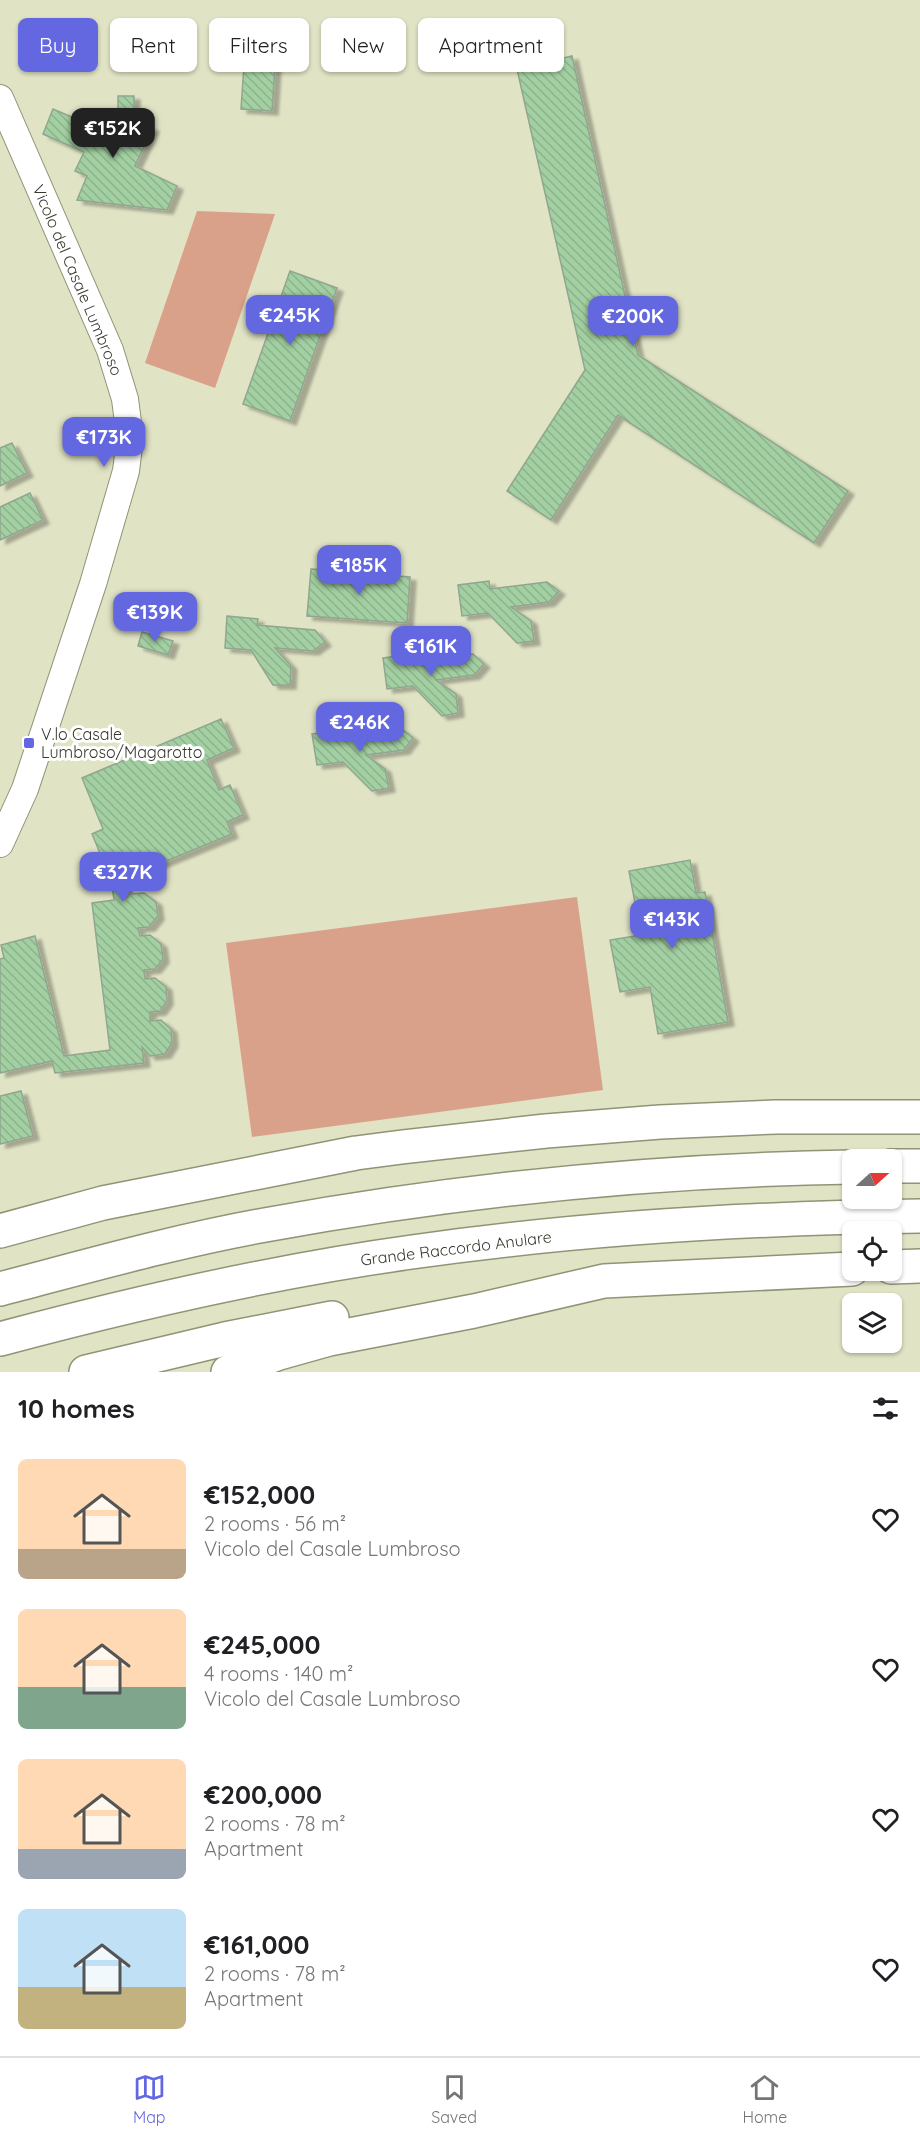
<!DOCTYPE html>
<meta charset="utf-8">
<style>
body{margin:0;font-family:Quicksand,sans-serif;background:#f6f6f6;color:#202124;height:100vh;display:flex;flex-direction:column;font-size:22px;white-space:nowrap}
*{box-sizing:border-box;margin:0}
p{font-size:20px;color:#757577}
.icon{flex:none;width:33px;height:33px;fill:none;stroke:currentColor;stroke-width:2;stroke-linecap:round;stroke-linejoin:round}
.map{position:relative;height:1372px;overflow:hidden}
.side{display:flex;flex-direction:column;background:#fff;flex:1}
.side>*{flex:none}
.hud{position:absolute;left:18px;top:18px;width:600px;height:54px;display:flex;gap:12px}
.needle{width:39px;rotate:69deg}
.tools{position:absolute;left:842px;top:1149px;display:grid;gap:12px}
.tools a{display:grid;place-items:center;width:60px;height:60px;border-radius:9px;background:#fff;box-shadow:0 2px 4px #0004;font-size:30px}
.price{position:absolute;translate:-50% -51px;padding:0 14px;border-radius:12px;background:#6368e1;color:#fff;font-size:20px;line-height:39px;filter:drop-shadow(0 2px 3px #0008)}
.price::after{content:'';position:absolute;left:50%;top:36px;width:18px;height:14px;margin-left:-9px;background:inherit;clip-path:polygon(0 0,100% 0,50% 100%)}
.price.active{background:#222;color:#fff}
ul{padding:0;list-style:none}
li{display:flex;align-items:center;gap:18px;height:150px;padding:0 18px}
li span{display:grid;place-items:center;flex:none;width:168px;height:120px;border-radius:9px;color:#555}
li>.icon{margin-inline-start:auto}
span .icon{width:72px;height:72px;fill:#fffc;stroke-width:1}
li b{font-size:26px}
h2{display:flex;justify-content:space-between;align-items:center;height:72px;padding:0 18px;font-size:26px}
.tag{padding:0 21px;border-radius:9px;background:#fff;box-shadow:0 2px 4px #0004;font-size:21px;line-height:54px}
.tag.active{background:#6368e1;color:#fff}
.tab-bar{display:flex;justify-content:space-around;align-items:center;height:84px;border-top:2px solid #e0e0e0;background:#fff;font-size:16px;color:#757577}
.tab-bar a{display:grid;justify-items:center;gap:3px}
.tab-bar .active{color:#6368e1}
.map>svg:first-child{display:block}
</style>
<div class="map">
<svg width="920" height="1372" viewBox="0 0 920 1372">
<defs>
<pattern id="building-back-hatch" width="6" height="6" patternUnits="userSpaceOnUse" patternTransform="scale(1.5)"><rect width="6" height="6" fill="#a3d0a2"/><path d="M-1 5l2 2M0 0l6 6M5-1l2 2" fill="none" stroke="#8db38c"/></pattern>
<filter id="shadow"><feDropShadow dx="6" dy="4" stdDeviation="1.5" flood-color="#0004"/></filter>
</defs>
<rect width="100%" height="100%" fill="#e0e3c4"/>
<g fill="#d9a189">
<path d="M197 211 275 214 215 388 145 363Z"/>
<path d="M577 897 603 1090 252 1137 226 943Z"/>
</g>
<g fill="url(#building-back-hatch)" stroke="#90a68f" stroke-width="1.5" filter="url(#shadow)">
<path d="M245 50 276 52 272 111 241 109Z"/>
<path d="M572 56 638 355 848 491 814 543 618 415 551 520 507 491 585 370 517 69Z"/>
<path d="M118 96H134V119L153 128 135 166 177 186 167 210 77 200 87 176 75 171 84 152 43 134 53 109 109 133 118 112Z"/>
<path d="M290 271 337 288 290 421 243 404Z"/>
<path d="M12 443 27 473 0 486V448Z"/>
<path d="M30 493 43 520 0 540V507Z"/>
<path d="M311 569 410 577 407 623 307 616Z"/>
<path d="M489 581 490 589 547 582 559 591 549 602 511 607 531 621 534 641 517 643 488 613 462 616 458 585Z"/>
<path d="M227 616 258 619 257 625 315 630 325 642 313 651 275 648 291 666 290 685H273L251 650 225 648Z"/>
<path d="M142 632 173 641 168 655 138 646Z"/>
<path d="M414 654 415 661 473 654 484 664 474 675 436 680 456 694 458 713 442 716 413 686 387 689 383 658Z"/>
<path d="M221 719 234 748 207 760 219 790 230 785 243 815 227 822 232 834 125 878 127 898 131 894 144 893 156 902 158 916 149 927 138 928 140 936 150 935 161 944 163 959 155 969 144 970 145 979 155 978 166 987 167 1001 160 1011 150 1012V1021L161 1020 171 1029 172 1043 165 1054 150 1056 142 1047 144 1063 55 1073 52 1061 0 1073V959L4 958 1 945 35 936 64 1056 110 1050 92 903 114 900 111 880 92 834 103 829 82 778Z"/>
<path d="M402 729 413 738 404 750 366 755 385 769 389 788 372 791 343 762 317 765 312 734 343 730 344 737Z"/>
<path d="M690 860 696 893 705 892 728 1022 658 1034 650 987 620 992 610 940 641 935 629 871Z"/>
<path d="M21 1091 33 1136 0 1144V1096Z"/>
</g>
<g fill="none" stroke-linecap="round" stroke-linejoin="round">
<defs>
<path id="secondary" d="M0 98 110 350 125 399 130 438 126 471 93 584 25 789 0 844"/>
<g id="highway">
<path d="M891 1166H920"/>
<path d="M0 1231 103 1203 356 1153 402 1147 546 1131 660 1122 776 1117H920"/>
<path d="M891 1267 920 1266"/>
<path d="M0 1289C88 1266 176 1241 265 1225 458 1190 656 1170 852 1167"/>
<path d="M0 1339C135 1303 273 1271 412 1252 580 1228 750 1218 920 1216"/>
<path d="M86 1372 225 1339 332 1318"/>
<path d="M228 1372 279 1353 329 1339 474 1311 604 1281 852 1269"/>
</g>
</defs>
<use href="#secondary" stroke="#919376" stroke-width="28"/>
<use href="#highway" stroke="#919376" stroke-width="36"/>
<use href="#secondary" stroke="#fff" stroke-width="26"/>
<use href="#highway" stroke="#fff" stroke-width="33"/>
</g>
<rect fill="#6368e1" stroke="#fff" stroke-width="2" x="23" y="737" width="12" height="12" rx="3"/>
<g text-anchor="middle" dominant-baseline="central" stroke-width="6" stroke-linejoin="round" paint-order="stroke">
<g font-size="16" fill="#37382c" stroke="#fff">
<text transform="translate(78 280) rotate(67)">Vicolo del Casale Lumbroso</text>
<text transform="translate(456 1248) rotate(-7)">Grande Raccordo Anulare</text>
</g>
<g font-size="16" fill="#37382c" stroke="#fff" text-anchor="start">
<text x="41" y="734">V.lo Casale<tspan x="41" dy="18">Lumbroso/Magarotto</tspan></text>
</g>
</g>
</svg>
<div class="tools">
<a><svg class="needle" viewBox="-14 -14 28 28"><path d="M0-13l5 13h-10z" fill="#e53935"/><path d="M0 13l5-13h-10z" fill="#757577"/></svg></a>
<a><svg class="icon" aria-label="locate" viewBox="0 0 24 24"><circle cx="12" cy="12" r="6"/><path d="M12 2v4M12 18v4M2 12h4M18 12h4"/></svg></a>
<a><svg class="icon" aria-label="layers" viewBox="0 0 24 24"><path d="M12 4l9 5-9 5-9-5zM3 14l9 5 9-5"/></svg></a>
</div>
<b class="price active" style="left:113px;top:159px">€152K</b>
<b class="price" style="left:290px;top:346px">€245K</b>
<b class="price" style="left:633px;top:347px">€200K</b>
<b class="price" style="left:104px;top:468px">€173K</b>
<b class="price" style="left:359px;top:596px">€185K</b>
<b class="price" style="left:155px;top:643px">€139K</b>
<b class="price" style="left:431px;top:677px">€161K</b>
<b class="price" style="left:360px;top:753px">€246K</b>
<b class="price" style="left:123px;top:903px">€327K</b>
<b class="price" style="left:672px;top:950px">€143K</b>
<div class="hud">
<a class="tag active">Buy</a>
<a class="tag">Rent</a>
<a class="tag">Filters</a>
<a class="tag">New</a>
<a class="tag">Apartment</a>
</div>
</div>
<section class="side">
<h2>10 homes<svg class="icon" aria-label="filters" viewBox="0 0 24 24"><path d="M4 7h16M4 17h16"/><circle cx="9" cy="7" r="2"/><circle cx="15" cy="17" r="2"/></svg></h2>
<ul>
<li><span style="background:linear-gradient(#ffd9b3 75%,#b9a48a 0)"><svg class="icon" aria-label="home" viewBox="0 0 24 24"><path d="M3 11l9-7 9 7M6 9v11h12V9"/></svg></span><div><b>€152,000</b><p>2 rooms · 56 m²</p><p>Vicolo del Casale Lumbroso</p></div><svg class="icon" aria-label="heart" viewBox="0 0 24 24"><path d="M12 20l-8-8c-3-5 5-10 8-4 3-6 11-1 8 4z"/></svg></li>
<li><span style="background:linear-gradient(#ffd9b3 65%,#7fa58c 0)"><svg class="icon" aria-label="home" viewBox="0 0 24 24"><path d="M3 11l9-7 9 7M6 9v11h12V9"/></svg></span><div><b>€245,000</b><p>4 rooms · 140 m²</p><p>Vicolo del Casale Lumbroso</p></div><svg class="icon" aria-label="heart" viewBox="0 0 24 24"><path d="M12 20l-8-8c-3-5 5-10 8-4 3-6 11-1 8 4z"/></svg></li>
<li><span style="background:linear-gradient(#ffd9b3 75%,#9aa5b1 0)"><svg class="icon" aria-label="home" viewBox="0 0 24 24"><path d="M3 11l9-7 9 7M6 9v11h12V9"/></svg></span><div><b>€200,000</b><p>2 rooms · 78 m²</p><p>Apartment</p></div><svg class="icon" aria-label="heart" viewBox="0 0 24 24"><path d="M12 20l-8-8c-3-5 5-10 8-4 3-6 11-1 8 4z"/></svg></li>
<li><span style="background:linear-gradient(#bfe0f5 65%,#c2b280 0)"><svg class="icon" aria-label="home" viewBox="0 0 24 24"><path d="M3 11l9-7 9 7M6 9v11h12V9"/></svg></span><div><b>€161,000</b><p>2 rooms · 78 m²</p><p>Apartment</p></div><svg class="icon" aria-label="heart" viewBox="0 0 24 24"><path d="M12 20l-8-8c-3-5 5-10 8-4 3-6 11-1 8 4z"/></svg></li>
</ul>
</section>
<nav class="tab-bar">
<a class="active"><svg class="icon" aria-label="map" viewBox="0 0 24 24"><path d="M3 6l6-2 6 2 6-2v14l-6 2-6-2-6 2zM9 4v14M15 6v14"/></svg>Map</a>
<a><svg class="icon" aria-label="saved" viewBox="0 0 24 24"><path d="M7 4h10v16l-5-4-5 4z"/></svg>Saved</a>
<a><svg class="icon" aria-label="home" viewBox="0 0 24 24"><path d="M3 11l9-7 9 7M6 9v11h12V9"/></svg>Home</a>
</nav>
